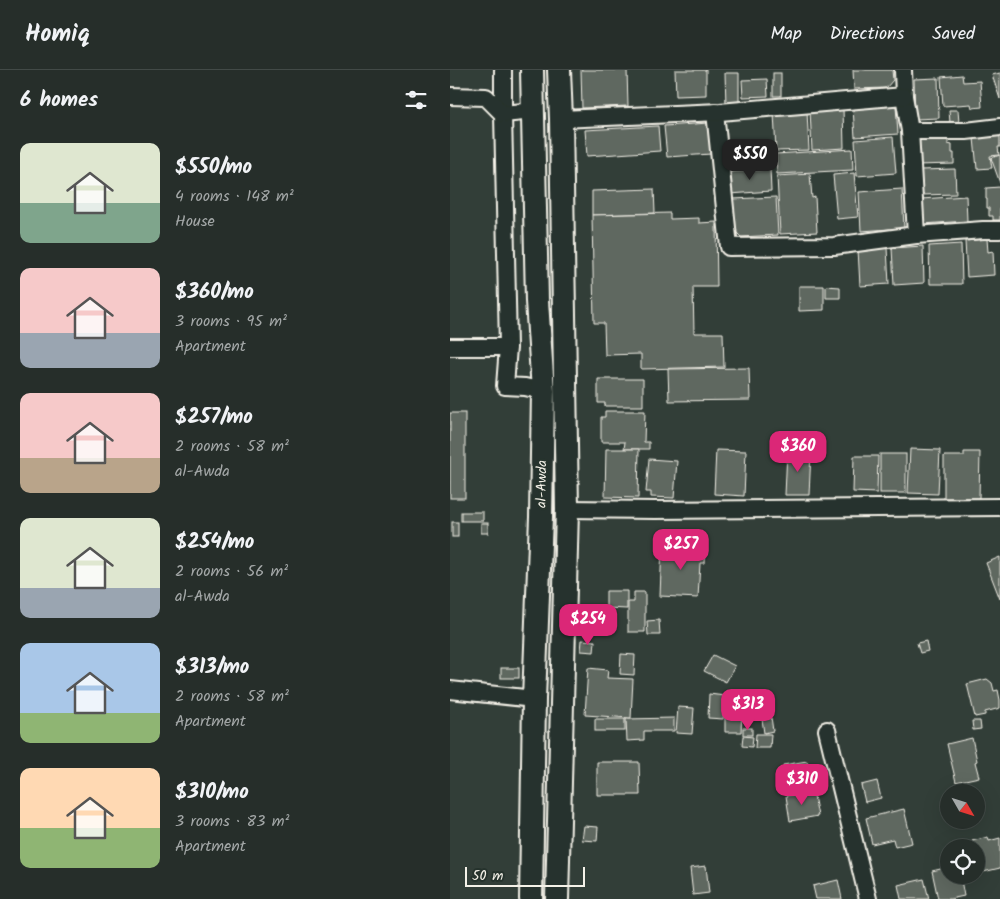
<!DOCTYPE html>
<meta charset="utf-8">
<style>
body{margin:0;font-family:Kalam,sans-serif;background:#323a36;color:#f1f3f6;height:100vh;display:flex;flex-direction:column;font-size:19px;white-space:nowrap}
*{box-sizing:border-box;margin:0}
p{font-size:16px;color:#a4a8a8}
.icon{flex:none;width:28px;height:28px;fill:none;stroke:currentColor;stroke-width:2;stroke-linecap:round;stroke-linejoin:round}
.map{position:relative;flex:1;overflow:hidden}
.panel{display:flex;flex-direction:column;background:#262e2a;width:450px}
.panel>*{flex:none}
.needle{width:32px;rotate:129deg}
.controls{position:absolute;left:490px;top:714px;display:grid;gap:10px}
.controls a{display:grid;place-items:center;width:45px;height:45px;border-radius:50%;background:#262e2a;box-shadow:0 5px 20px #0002,0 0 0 1px #424a47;font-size:25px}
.scale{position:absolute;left:15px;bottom:12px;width:120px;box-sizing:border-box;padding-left:5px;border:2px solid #f4f1e8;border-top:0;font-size:14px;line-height:18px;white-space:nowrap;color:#f4f1e8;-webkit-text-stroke:4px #26332d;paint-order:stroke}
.price{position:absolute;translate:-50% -42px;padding:0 11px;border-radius:10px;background:#db2777;color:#fff;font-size:16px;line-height:32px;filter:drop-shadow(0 1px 2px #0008)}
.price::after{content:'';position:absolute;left:50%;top:30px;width:15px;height:11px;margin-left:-8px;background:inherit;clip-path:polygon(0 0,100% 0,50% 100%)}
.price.on{background:#222;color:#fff}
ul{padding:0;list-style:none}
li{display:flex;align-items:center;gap:15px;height:125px;padding:0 20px}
li span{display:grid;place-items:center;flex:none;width:140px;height:100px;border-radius:10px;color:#555}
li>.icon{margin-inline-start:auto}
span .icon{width:60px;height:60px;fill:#fffc;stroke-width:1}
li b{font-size:21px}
h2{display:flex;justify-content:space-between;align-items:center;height:60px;padding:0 20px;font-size:21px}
header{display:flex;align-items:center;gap:30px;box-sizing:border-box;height:70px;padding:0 25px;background:#262e2a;border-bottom:1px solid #424a47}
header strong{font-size:24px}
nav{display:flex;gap:28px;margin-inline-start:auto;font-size:18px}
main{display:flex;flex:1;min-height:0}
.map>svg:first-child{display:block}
</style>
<header>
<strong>Homiq</strong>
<nav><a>Map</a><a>Directions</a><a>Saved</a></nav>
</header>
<main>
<section class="panel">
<h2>6 homes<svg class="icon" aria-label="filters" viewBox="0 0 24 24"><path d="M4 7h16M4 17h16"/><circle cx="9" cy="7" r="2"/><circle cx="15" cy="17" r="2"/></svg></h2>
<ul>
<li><span style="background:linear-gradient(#dfe7d0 60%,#7fa58c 0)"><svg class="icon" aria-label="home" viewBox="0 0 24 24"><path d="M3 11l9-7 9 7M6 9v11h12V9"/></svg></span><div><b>$550/mo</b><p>4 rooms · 148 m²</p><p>House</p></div></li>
<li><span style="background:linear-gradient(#f6c9c9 65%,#9aa5b1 0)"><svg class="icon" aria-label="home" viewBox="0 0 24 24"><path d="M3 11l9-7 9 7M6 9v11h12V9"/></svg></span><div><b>$360/mo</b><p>3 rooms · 95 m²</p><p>Apartment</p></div></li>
<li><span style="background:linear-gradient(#f6c9c9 65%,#b9a48a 0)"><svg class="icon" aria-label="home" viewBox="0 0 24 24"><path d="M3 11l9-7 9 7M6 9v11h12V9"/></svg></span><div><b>$257/mo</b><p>2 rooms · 58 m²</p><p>al-Awda</p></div></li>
<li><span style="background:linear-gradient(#dfe7d0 70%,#9aa5b1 0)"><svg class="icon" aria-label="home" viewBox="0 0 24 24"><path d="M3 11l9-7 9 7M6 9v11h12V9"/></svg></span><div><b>$254/mo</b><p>2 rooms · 56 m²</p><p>al-Awda</p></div></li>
<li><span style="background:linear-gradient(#a9c7e8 70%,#8fb573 0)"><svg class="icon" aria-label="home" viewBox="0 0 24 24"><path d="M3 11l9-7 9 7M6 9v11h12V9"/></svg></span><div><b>$313/mo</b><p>2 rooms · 58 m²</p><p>Apartment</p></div></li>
<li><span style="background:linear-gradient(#ffd9b3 60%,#8fb573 0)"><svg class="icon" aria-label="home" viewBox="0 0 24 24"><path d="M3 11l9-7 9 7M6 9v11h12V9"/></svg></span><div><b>$310/mo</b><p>3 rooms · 83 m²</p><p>Apartment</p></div></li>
</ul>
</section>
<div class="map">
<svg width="550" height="829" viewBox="0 0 550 829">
<rect width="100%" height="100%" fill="#323e38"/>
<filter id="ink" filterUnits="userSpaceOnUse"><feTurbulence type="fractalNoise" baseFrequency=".02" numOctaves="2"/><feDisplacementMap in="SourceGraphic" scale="10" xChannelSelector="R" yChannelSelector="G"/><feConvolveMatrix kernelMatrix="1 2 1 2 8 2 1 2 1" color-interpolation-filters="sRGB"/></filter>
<g filter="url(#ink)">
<g fill="#5f6861" stroke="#f4f1e8">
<path d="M131 0H177L178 36 132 38Z"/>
<path d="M225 0H256V25L226 26Z"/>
<path d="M403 0H442L443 10 436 18 404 19Z"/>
<path d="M275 3H289V35H276Z"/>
<rect x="323" y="3" width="8" height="23"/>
<path d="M550 3V29L542 5Z"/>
<path d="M512 5 513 12 530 11 532 37 522 38 521 34 493 36 491 7Z"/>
<path d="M488 8 489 48 465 49 464 9Z"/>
<path d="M317 9 318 26 293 27 292 10Z"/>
<path d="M446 36 448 64 405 67 403 39Z"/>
<path d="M393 38 394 78 362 80 360 40Z"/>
<path d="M499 40H508L509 53H500Z"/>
<path d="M357 42 359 80 326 81 324 43Z"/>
<path d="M259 53 261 84 217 87 214 56Z"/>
<path d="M208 56 210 81 137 86 135 60Z"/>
<path d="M550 66V77H548L549 85 540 86 542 98 527 99 524 68Z"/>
<path d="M443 67 446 103 407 106 405 70Z"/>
<path d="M498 68V74L502 75V83H504V94L466 95 465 69Z"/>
<path d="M402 79 403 100 327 104 326 84Z"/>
<path d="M550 85V113L541 88Z"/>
<path d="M320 99 321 121 280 124 279 102Z"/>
<path d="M505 99 506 124 471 125 470 100Z"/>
<path d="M404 103 408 147 387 149 383 105Z"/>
<path d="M360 104 362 128 365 127 367 162 330 164 327 106Z"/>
<path d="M550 117V150H543V146H539V138H537V129H536V118Z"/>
<path d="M204 119 205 143 142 145V121Z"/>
<path d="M452 119 454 158 411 161 409 122Z"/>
<path d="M516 126 517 151 473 154 471 129Z"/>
<path d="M326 127 328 165 291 167 285 161 283 129Z"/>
<path d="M220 143V149L249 148V153L266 152 267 217H243L244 263H273L274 297 191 299V284L155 285 154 253H144L142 145Z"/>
<path d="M537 169 538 182 543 181 544 205 517 207 515 171Z"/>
<path d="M511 174 512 214H480L479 176Z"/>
<path d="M473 176 474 213 444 215 442 178Z"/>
<path d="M437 178 439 214 410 216 408 179Z"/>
<path d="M349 216H374V240L349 241Z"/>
<path d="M376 216 390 217V228H376Z"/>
<path d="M299 298 300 330 219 331 218 299Z"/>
<path d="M148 309H193V336H155V333H148Z"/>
<path d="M155 341H195L194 372H199V379H174L175 372H151V347H155Z"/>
<rect x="0" y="343" width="15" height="85"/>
<path d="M156 379H189L188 428 155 427Z"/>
<path d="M460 379 490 380 488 424 458 423Z"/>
<path d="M266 380 296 381 294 426 264 424Z"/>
<path d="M337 381 361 382 359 425H335Z"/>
<path d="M514 382H530L529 428H494V386H514Z"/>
<rect x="430" y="384" width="26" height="39"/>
<path d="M404 386H428L427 423 403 422Z"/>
<path d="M199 389 227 391 224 428 201 427V422H196Z"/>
<rect x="11" y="442" width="22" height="9"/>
<rect x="2" y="452" width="6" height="15"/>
<rect x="31" y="453" width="7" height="10"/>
<path d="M212 475 255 477 254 493H250L248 528 210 526Z"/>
<path d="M550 487V529L536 493Z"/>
<path d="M156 521H177V539L156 538Z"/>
<path d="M184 522H195V562H178V532H184Z"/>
<path d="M209 550 210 565H198L197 551Z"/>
<path d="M132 570 145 571 144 582 131 581Z"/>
<path d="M476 571 478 581 470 583 467 573Z"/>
<path d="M171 584 185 585 184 605 170 604Z"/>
<path d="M263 585 285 596 276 612 254 601Z"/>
<rect x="51" y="598" width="18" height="10"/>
<path d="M138 598 158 600 157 608 183 609 181 648 135 645Z"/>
<path d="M537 609 542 613 544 621 548 620 550 630V638L535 642V645L525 647 517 614Z"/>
<path d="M259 624 275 626 273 649 258 648Z"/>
<path d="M228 637 244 638 242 664 226 663Z"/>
<path d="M275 638H292L291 662H275Z"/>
<path d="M321 647 323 661 314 663 312 649Z"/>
<path d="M224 648V661H194V670L177 671 176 649Z"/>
<rect x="145" y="649" width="30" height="12"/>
<path d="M522 651H530L531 659 523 660Z"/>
<rect x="293" y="658" width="9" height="7"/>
<path d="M306 664H321L320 678H305Z"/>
<path d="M293 666 303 667 302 677 292 676Z"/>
<path d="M522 668 527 691 525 692 529 707 506 712 497 674Z"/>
<path d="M357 691 362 718 338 723 333 695Z"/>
<path d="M147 692H189L190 725H147Z"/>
<path d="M427 711 431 728 415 732 411 715Z"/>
<path d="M363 721 368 746 340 751 336 726Z"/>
<path d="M454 739 462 773 445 777 443 769 422 774 416 748Z"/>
<path d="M134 756 148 757 147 771 132 770Z"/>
<path d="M538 767 539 771 550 768V798L529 803 526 791V778H523L522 771Z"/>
<path d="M256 796 259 823 243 825 240 798Z"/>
<path d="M499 797V805H510L514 826 500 829H488L482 801Z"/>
<path d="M474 809 479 829H451L448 815Z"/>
<path d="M388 810 392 829H366L363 816Z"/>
</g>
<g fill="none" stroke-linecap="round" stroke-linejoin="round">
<defs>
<g id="street">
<path d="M53 0V44L58 277"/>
<path d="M453 0 454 26 460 61 466 165"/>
<path d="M0 26 36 27 53 44 84 41"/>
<path d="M265 42 279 177 384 176 466 165 533 160H550"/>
<path d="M111 49 270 42 454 26"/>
<path d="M460 61H516L550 57"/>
<path d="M0 277H58L55 316 75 317 93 321"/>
<path d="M117 439 205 440 550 437"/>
<path d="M0 620 84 629"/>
<path d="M377 660 418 829"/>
</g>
<g id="secondary">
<path d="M81 829 84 629 91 447 93 321 87 231 82 0"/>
<path d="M107 829 117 439 111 49 109 0"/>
</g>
</defs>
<use href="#street" stroke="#f4f1e8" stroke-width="20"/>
<use href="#secondary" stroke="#f4f1e8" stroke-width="26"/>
<use href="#street" stroke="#26332d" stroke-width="16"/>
<use href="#secondary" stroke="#26332d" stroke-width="22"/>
</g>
</g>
<g text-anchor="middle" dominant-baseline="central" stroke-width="5" stroke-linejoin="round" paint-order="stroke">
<g font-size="14" fill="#f4f1e8" stroke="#26332d">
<text transform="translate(92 414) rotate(-89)">al-Awda</text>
</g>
</g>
</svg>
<div class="controls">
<a><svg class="needle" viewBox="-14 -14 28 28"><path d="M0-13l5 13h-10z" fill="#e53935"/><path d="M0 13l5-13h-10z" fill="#a4a8a8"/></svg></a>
<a><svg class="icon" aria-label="locate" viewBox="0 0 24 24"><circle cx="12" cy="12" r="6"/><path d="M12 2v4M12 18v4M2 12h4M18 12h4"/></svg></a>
</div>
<div class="scale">50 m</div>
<b class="price on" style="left:300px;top:111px">$550</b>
<b class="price" style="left:348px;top:403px">$360</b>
<b class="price" style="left:231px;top:501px">$257</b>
<b class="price" style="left:138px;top:576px">$254</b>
<b class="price" style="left:298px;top:661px">$313</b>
<b class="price" style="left:352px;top:736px">$310</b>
</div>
</main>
